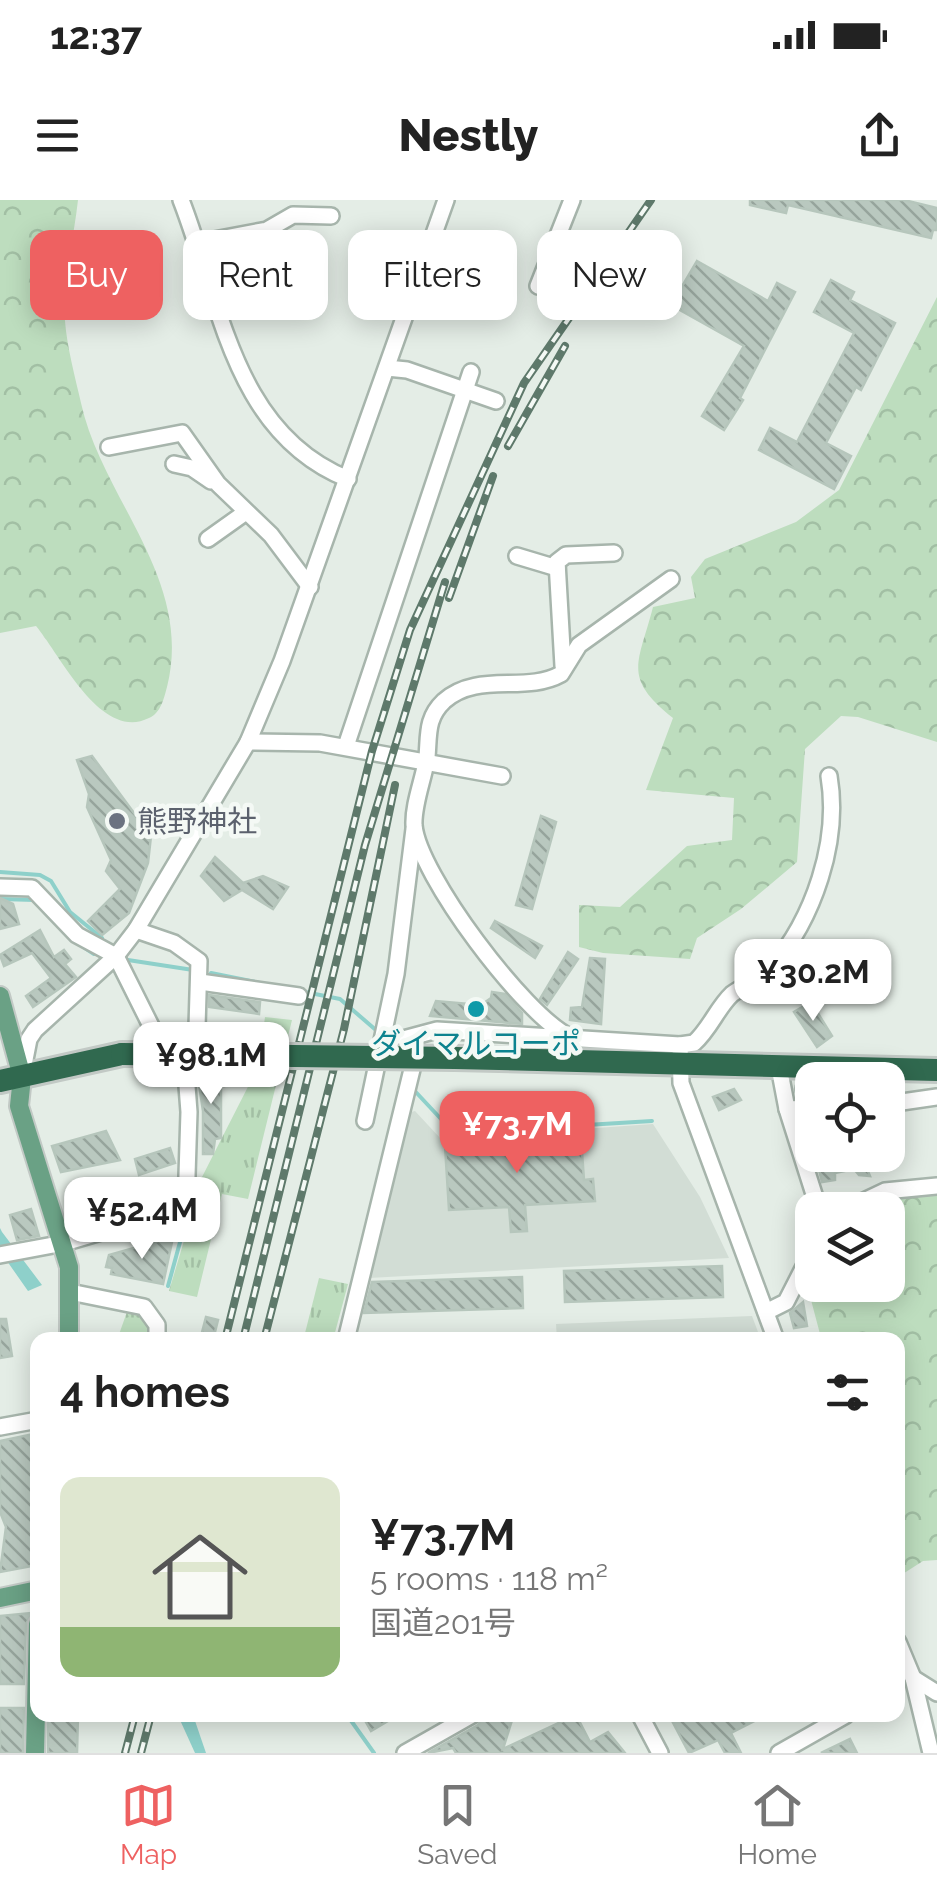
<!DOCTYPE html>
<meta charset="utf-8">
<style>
body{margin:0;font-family:Raleway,"Noto Sans JP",sans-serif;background:#f6f6f6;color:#222;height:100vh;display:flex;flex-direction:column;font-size:38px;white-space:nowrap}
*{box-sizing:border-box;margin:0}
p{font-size:32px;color:#767676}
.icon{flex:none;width:55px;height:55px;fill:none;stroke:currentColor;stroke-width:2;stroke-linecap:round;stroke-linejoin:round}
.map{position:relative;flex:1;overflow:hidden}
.details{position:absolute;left:30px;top:1132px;width:875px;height:390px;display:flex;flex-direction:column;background:#fff;border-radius:20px;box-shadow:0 5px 25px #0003}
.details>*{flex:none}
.top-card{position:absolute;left:30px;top:30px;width:878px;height:90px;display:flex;gap:20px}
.tools{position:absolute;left:795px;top:862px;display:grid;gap:20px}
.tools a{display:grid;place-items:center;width:110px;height:110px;border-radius:20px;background:#fff;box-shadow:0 5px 25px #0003;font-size:50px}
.price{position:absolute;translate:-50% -85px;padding:0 22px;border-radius:20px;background:#fff;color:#222;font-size:32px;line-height:65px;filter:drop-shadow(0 2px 5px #0008)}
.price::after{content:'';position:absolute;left:50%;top:60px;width:30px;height:22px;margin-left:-15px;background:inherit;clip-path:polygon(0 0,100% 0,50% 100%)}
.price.on{background:#ee6161;color:#fff}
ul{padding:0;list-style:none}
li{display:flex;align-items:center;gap:30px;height:250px;padding:0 30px}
li span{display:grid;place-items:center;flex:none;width:280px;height:200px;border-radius:20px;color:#555}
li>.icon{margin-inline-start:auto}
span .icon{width:120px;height:120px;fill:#fffc;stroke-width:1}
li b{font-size:42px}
h2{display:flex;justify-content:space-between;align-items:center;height:120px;padding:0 30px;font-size:42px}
.chip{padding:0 35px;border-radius:20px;background:#fff;box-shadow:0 5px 25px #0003;font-size:35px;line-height:90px}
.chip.on{background:#ee6161;color:#fff}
.status{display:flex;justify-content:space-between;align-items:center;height:70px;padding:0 50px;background:#fff;direction:ltr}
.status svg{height:28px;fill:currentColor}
header{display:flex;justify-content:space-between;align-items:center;height:130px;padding:0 30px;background:#fff;font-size:45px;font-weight:800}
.tabs{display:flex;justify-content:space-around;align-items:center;height:140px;border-top:2px solid #e0e0e0;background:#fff;font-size:28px;color:#767676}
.tabs a{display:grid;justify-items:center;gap:5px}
.tabs .on{color:#ee6161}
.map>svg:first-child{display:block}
</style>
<div class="status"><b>12:37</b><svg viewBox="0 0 49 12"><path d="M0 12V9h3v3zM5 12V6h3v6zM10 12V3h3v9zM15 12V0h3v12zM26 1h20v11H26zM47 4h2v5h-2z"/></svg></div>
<header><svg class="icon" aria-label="menu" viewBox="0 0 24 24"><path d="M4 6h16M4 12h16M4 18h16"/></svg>Nestly<svg class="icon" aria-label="share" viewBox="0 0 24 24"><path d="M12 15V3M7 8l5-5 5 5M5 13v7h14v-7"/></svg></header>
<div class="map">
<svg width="937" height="1553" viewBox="0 0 937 1553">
<defs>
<pattern id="grass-tufts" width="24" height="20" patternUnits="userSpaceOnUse" patternTransform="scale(2.5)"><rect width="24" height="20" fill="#bdddbe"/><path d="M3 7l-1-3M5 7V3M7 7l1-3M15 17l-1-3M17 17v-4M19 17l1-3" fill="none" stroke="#a2bfa4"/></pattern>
<pattern id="forest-crowns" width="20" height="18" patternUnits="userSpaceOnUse" patternTransform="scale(2.5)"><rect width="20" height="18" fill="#bdddbe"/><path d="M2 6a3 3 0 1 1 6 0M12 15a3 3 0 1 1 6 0" fill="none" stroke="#a2bfa4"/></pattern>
<pattern id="building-back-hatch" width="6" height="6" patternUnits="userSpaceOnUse" patternTransform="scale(2.5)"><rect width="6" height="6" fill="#b9c8bf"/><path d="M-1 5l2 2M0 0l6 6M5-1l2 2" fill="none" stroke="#96a49c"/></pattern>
</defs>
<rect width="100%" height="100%" fill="#e4ede6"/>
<g fill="#d2ddd5">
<path d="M415 911 441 939 653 924 700 997 729 1058 369 1078 411 912Z"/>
<path d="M752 1116 761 1140H557L556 1124Z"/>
</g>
<g fill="url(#grass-tufts)">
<path d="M265 817 292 820 248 999 222 994 197 1097 169 1091 195 1004 197 977H202L258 867Z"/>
<path d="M319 1078 348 1084 333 1140 304 1137Z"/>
<path d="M128 1109 143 1113 152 1140H117Z"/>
</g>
<g fill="url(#forest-crowns)">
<path d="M0 0H78C74 38 62 82 65 121 67 147 75 177 81 203 102 299 194 379 167 487 164 498 161 513 149 518 101 542 61 456 36 426L0 433Z"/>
<path d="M937 97V542L858 517 841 516 805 549 797 662 741 709 697 738 690 759 603 753 579 747V705L620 707 687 646 732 640 734 598 646 590 673 518C622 477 638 465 653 407L695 398 691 377 705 359 796 322 839 290Z"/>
<path d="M937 991V1360L923 1361 898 1377V1140H808L820 1134 806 1081 812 1066V1085H888V1010H854L886 996Z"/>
</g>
<g fill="#8ed0ca">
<path d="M0 1028 2 1032 42 1085 28 1091 0 1051Z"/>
<path d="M182 1515H193L206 1553H195L180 1520Z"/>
</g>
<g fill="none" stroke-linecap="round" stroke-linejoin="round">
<g stroke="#8ed0ca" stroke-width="4">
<path d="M0 672 40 675 51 681 70 712 102 738"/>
<path d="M0 699 35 700"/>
<path d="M73 740 94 754"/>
<path d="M128 760 193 770"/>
<path d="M211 773 340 799 377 831"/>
<path d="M413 889 454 933 652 921"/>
<path d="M168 1086 188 1013"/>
<path d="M347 1515 374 1553"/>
</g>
</g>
<g fill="url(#building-back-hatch)" stroke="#b6c6bc" stroke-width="2.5">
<path d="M750 0H904L937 8V30H933L931 38 788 5 786 13 750 5Z"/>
<path d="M697 61 768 101 777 83 795 92 740 198 743 200 724 230 702 216 744 146 671 105Z"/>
<path d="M831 80 854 92 850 100 895 123 861 190 856 187 826 243 851 256 834 289 759 250 770 228 797 242 854 133 814 112Z"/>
<path d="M92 556 151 636 148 663 129 713 102 735 88 721 120 689 106 671 111 660 87 607 89 594 77 560Z"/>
<path d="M541 616 556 622 532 709 516 705Z"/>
<path d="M215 657 243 683 263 676 288 687 273 709 242 690 224 701 201 676Z"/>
<path d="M0 698 13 704 19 724 0 729Z"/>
<path d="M495 721 542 746 535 758 491 728Z"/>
<path d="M40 730 54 757 64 750 71 759 65 764 76 777 33 807 26 796 51 778 32 753 4 766 0 755Z"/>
<path d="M568 752 578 759 547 805 540 799Z"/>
<path d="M590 758 605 759 601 824 570 820 571 808 582 807Z"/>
<path d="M492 792 505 794 522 813V824L430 816 436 801 481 805 491 798Z"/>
<path d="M209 795 260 802 259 814 209 807Z"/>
<path d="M811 802 832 836 817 847 794 812Z"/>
<path d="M197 871H225L224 886H221V938L215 939 213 954H203V911Z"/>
<circle cx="804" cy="889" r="9"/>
<path d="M734 889 741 900 719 910 713 897Z"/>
<path d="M106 931 120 960 61 972 52 946Z"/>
<path d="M581 938 584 980 593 979 595 1001 525 1005 527 1031 511 1032 509 1007 449 1010 445 946Z"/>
<path d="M170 948 175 963 139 975 135 959Z"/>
<path d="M861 955 870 976 859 975 854 969 835 973V980L822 982 816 958Z"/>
<path d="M31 1009 39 1036 17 1040 10 1015Z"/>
<path d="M162 1040 172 1042 163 1084 111 1074 112 1068 106 1067 109 1055Z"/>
<path d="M722 1066 723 1097 565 1102 564 1071Z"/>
<path d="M522 1077 523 1108 364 1113 372 1082Z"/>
<path d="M803 1102 807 1126 794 1128 790 1113Z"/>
<path d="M206 1117 218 1120 213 1140H200Z"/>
<path d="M0 1119H6L12 1156 0 1158Z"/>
<path d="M38 1233 32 1366 0 1372 6 1327 0 1312V1241Z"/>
<path d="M32 1413 26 1424 24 1484H0V1416Z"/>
<path d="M0 1508H24L23 1553H0Z"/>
<path d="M48 1515H78L77 1553H48Z"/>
<path d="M362 1515H398L371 1531Z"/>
<path d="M485 1515 513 1517 503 1549 576 1515 590 1542 608 1532 625 1553H456L453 1548 428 1553 478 1525Z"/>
<path d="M669 1515H766L731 1533 741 1553H725L718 1540 689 1553Z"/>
<path d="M850 1539 857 1553H821Z"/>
</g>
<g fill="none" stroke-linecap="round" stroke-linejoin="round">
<defs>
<g id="minor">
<path d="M181 0C221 102 233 233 348 279"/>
<path d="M198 43 267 30 293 15 331 16"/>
<path d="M538 86 572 0"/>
<path d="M387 168 407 170 496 201"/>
<path d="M109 247 182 233 218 284 271 335 310 387"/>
<path d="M174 264 192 268 211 281"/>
<path d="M208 339 246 312"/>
<path d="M517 356 557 368"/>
<path d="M563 466 557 362 566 355 614 353"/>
<path d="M248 542 320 543 502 576"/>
<path d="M346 546 471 172"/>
<path d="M0 687 32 688 77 735 116 756 155 834 185 860 189 912 186 1007 64 1043 0 1055"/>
<path d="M136 730 174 743 199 761 196 860"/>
<path d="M200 782 299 796"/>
<path d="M570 837C525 816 418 674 414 625 413 604 424 578 427 557 429 535 426 518 444 501 478 471 525 494 561 474L579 445 671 379"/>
<path d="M381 845 437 830 680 845 681 883 776 1140"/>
<path d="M680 845 694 843C710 829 717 808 732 794 744 785 760 781 770 769 814 719 840 641 829 576"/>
<path d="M779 867 787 909 819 1010"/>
<path d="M22 875 29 839 35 830 116 756 136 730 248 542 282 461 446 0"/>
<path d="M888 904 937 897"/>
<path d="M787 909 812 908"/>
<path d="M365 921 396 774 414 629"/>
<path d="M845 1010 885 991 937 986"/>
<path d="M70 1092 144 1107 157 1125V1140"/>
<path d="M766 1112 786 1102 812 1051"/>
<path d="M346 1140 417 849"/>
<path d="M0 1227 38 1220"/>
<path d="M898 1442 913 1478 931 1553"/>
<path d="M913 1478 937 1493"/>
<path d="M640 1515 660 1553"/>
<path d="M405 1553 472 1515"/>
<path d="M779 1553 846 1515"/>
</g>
<g id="major">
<path d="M0 796 22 877 19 906 69 1067V1140"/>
<path d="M0 1398 38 1390"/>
<path d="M35 1553 38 1424"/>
</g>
<g id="highway">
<path d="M455 858 937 870"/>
<path d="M0 881 122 854"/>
</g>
</defs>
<use href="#minor" stroke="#a7b5ac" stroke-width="20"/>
<use href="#major" stroke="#c2c9c5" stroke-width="22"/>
<use href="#highway" stroke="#c2c9c5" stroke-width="28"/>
<use href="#minor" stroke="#fff" stroke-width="15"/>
<use href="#major" stroke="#6aa185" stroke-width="18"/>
<use href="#highway" stroke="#30694f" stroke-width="22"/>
<defs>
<g id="rail">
<path d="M508 246 565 146"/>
<path d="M449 398 493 276"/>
<path d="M225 1140 372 551 410 430 524 183 651 0"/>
<path d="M243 1140 365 645 445 382"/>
<path d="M264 1140 344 829 395 585"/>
<path d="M125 1553 135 1515"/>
<path d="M141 1553 151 1515"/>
</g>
</defs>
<use href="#rail" stroke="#5e796b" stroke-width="8"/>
<use href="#rail" stroke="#f4f9f5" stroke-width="4" stroke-dasharray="11" stroke-linecap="butt"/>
<defs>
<path id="highway-bridge" d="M122 854 455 858"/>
</defs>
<use href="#highway-bridge" stroke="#c2c9c5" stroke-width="28" stroke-linecap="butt"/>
<use href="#highway-bridge" stroke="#30694f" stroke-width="22"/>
</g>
<circle fill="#6b7280" stroke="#f4f9f5" stroke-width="4" cx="117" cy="621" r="10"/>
<circle fill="#0f9aa8" stroke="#f4f9f5" stroke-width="4" cx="476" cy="809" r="10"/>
<g text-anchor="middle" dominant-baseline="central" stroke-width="9" stroke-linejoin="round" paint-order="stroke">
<g font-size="30" fill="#5b616d" stroke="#f4f9f5" text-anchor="start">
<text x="137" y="621">熊野神社</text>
</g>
<g font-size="30" fill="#0d838f" stroke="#f4f9f5">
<text x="476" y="843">ダイマルコーポ</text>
</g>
</g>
</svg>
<div class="tools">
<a><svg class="icon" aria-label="locate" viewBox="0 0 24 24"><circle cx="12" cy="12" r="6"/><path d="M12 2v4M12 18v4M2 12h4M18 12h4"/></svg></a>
<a><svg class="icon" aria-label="layers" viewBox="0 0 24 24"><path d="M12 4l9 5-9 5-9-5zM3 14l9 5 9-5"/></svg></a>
</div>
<b class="price" style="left:813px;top:824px">¥30.2M</b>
<b class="price" style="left:211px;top:907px">¥98.1M</b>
<b class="price on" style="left:517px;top:976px">¥73.7M</b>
<b class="price" style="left:142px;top:1062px">¥52.4M</b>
<div class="top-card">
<a class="chip on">Buy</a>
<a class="chip">Rent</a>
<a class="chip">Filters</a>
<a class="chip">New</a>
</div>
<section class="details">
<h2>4 homes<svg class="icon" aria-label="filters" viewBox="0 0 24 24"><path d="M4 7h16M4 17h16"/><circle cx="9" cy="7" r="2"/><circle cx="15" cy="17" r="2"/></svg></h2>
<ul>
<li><span style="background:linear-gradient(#dfe7d0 75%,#8fb573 0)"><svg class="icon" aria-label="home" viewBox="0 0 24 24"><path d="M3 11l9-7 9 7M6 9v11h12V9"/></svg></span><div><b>¥73.7M</b><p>5 rooms · 118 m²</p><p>国道201号</p></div></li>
</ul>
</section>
</div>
<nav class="tabs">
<a class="on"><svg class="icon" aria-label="map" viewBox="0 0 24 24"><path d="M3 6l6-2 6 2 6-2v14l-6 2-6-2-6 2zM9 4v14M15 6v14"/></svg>Map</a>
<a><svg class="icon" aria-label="saved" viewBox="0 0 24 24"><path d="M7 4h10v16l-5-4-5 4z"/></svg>Saved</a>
<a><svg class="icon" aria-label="home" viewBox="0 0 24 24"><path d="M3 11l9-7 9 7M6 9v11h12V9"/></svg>Home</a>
</nav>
